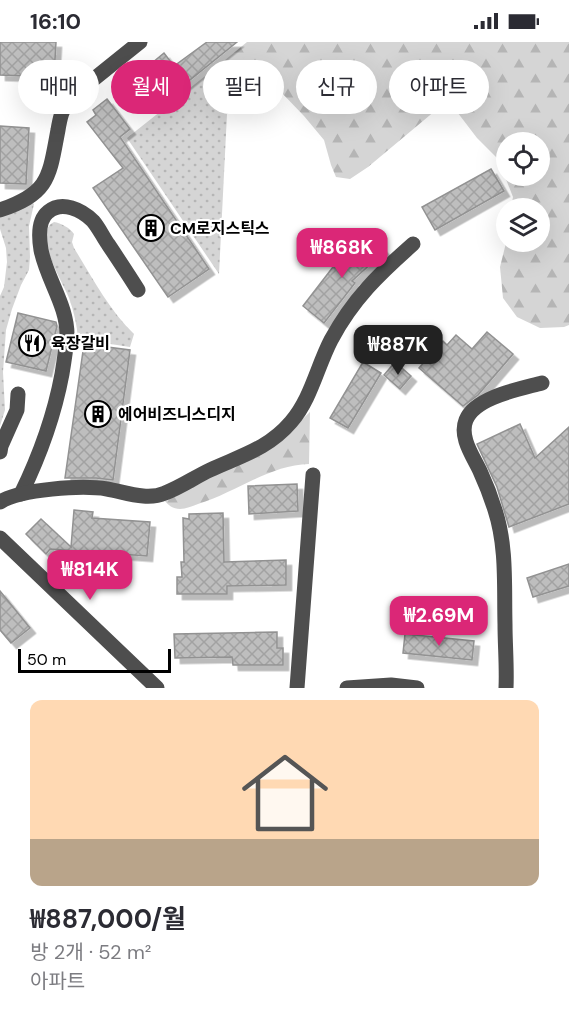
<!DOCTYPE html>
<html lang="ko">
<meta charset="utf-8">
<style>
body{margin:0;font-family:"DM Sans","Noto Sans KR",sans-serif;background:#f7f7f7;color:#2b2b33;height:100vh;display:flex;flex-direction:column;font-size:22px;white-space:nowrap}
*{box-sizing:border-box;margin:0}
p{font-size:20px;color:#7c7c81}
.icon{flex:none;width:33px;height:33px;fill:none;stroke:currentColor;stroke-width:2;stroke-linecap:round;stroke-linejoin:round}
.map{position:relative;height:646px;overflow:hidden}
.sheet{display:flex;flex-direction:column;background:#fff;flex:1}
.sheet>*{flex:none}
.guide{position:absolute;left:18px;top:18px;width:534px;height:54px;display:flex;gap:12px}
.fabs{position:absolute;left:496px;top:90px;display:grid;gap:12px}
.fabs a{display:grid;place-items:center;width:54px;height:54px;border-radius:50%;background:#fff;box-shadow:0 6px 24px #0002;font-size:30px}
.scale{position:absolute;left:18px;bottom:15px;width:153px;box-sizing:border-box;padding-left:6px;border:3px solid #000;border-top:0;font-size:16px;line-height:21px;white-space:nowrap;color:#000;-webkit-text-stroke:4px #fff;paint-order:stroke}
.price{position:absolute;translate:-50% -51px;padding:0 14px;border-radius:12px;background:#db2777;color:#fff;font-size:20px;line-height:39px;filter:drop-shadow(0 2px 3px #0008)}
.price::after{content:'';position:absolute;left:50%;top:36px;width:18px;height:14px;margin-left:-9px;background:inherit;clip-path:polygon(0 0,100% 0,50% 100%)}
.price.selected{background:#222;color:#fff}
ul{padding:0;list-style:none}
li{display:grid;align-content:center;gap:12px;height:318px;padding:0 30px}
li span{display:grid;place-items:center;height:186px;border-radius:12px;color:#555}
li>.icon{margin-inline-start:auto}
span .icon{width:108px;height:108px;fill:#fffc;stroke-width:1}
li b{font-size:26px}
.tag{padding:0 21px;border-radius:27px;background:#fff;box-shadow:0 6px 24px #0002;font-size:21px;line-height:54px}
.tag.selected{background:#db2777;color:#fff}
.status{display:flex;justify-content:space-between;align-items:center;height:42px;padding:0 30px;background:#fff;direction:ltr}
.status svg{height:16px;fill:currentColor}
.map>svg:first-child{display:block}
</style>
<div class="status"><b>16:10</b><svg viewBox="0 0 49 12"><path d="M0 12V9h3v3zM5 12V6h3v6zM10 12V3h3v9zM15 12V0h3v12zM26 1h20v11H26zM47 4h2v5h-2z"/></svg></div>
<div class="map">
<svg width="569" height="646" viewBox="0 0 569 646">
<defs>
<pattern id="grass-dots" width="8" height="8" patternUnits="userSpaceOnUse" patternTransform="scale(1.5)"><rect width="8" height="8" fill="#d5d5d5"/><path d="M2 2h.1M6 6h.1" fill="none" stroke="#b5b5b5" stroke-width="1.8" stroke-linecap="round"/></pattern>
<pattern id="forest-firs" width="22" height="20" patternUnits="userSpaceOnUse" patternTransform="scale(1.5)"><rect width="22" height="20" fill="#d5d5d5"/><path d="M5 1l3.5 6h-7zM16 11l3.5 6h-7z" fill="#b5b5b5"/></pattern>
<pattern id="building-cross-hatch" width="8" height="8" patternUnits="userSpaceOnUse" patternTransform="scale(1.5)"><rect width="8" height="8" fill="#bebebe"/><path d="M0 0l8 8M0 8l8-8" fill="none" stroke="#a2a2a2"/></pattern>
<filter id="shadow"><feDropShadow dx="5.5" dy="5.5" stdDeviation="0" flood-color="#0004"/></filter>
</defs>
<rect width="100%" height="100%" fill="#fff"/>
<g fill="url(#grass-dots)">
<path d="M219 23 217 47 222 68 227 72 219 232 127 96Z"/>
<path d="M32 160 34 162 29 184 30 215 29 228 21 243 12 267 6 288 3 330 5 368 0 384V254L4 245 7 220 6 206 0 187V173Z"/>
<path d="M54 180C61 181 70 186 74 192L72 200 74 206C92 235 109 268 134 292L130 305 78 297C77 283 74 270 69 256 63 240 31 191 54 180Z"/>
</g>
<g fill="url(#forest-firs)" fill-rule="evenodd">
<path d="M247 0H569V283L564 285 540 286 517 275 503 256 500 225 507 197V200H540V166H511L513 155 498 117 477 96 448 58 368 125 350 137 336 135 331 123 324 98 304 74 278 47 252 43 235 54 232 67 227 72 222 68 217 47 219 23ZM507 100H540V134H507Z"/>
<path d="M310 370 309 422C269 423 235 451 198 462 192 464 186 467 180 467 173 467 168 463 164 458L290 389Z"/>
</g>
<g fill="url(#building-cross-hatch)" stroke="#929292" stroke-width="1.5" filter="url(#shadow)">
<path d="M0 0H56L54 35 0 33Z"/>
<path d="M207 0H237L164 59 141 30 164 11 174 24Z"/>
<path d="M107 57 130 87 120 95 209 227 168 255 93 146 123 126 87 80 96 73 93 68Z"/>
<path d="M0 84 29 86 26 142 0 141Z"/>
<path d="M491 127 504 149 435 188 422 165Z"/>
<path d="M370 193 385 209 352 239 355 241 324 281 303 264 333 225 335 226Z"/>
<path d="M18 271 56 280 57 284 46 329 6 320Z"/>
<path d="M487 290 513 312 478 353 463 364 419 326 443 299 447 303 456 293 472 307Z"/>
<path d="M84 302 130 308 113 438 96 436H65Z"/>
<path d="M363 320 381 331 348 386 330 376Z"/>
<path d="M395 320 411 334 400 347 384 333Z"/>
<path d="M520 382 535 416 569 385V462L509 485 497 445 477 402Z"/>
<path d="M297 442 298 469 249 472 248 444Z"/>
<path d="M74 468 93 470 92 476 150 480 147 514 50 507 46 512 26 492 41 477 71 505Z"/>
<path d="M223 471 224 520 286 518V543L227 544V552H177V535H182L181 520H184L183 476 189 477V472Z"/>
<path d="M569 522V544L533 555 527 536Z"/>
<path d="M0 549 30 586 11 601 0 588Z"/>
<path d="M277 590V606H283V623H233L232 615 175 616 174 592Z"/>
<path d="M405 592 474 599 472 618 403 611Z"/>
</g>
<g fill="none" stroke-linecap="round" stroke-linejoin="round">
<g stroke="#4e4e4e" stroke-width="15">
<path d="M0 168C50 151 49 135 58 88 60 76 62 67 69 57L140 0"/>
<path d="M0 410 1 404 17 368 18 352"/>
<path d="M21 452C40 413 54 375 62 332 64 320 66 307 67 295 68 264 47 238 41 208 39 196 38 178 48 170 62 158 82 168 93 179 99 186 103 195 108 202 118 217 128 232 138 248"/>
<path d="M0 460C21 447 82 443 107 447 125 450 147 459 165 451 181 445 195 435 210 428 240 414 268 407 291 380 311 357 317 325 331 298 353 257 379 232 413 202"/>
<path d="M0 496 157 646"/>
<path d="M297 646 313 433"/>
<path d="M347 646 391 643 417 646"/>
<path d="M506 646C507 625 505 603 505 582 504 544 507 505 495 468 491 455 486 442 480 429 473 414 459 395 466 378 475 355 520 347 542 341"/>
</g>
</g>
<defs>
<symbol id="building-ring" viewBox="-11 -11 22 22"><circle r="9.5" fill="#fff" stroke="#000" stroke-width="1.5"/><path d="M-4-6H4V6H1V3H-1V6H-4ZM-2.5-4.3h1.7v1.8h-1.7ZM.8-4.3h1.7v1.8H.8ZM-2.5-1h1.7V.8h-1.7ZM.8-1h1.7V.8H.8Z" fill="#000"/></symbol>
<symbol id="restaurant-ring" viewBox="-11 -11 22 22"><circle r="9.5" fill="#fff" stroke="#000" stroke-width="1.5"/><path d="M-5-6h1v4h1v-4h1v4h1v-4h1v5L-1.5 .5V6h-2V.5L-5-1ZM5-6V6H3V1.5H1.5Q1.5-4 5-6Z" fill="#000"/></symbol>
</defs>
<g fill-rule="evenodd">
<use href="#building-ring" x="136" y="171" width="30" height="30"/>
<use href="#restaurant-ring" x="17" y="286" width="30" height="30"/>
<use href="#building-ring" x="83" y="357" width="30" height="30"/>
</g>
<g text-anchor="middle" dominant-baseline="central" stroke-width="4.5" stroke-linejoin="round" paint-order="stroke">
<g font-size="16" font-weight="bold" fill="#000" stroke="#fff" text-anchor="start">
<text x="170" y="186">CM로지스틱스</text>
<text x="51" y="301">육장갈비</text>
<text x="118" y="372">에어비즈니스디지</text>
</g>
</g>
</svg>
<div class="fabs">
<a><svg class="icon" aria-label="locate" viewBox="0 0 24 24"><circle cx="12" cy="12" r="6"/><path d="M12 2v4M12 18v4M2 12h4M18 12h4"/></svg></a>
<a><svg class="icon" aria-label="layers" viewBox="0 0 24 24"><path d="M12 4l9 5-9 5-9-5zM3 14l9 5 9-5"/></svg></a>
</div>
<div class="scale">50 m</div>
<b class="price" style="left:342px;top:237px">₩868K</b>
<b class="price selected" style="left:398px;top:334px">₩887K</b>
<b class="price" style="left:90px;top:559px">₩814K</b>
<b class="price" style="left:439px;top:605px">₩2.69M</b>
<div class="guide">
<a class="tag">매매</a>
<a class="tag selected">월세</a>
<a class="tag">필터</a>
<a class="tag">신규</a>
<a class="tag">아파트</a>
</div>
</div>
<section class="sheet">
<ul>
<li><span style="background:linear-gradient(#ffd9b3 75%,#b9a48a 0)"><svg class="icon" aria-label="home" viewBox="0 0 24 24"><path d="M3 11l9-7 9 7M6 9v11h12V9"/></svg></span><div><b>₩887,000/월</b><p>방 2개 · 52 m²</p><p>아파트</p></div></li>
</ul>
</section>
